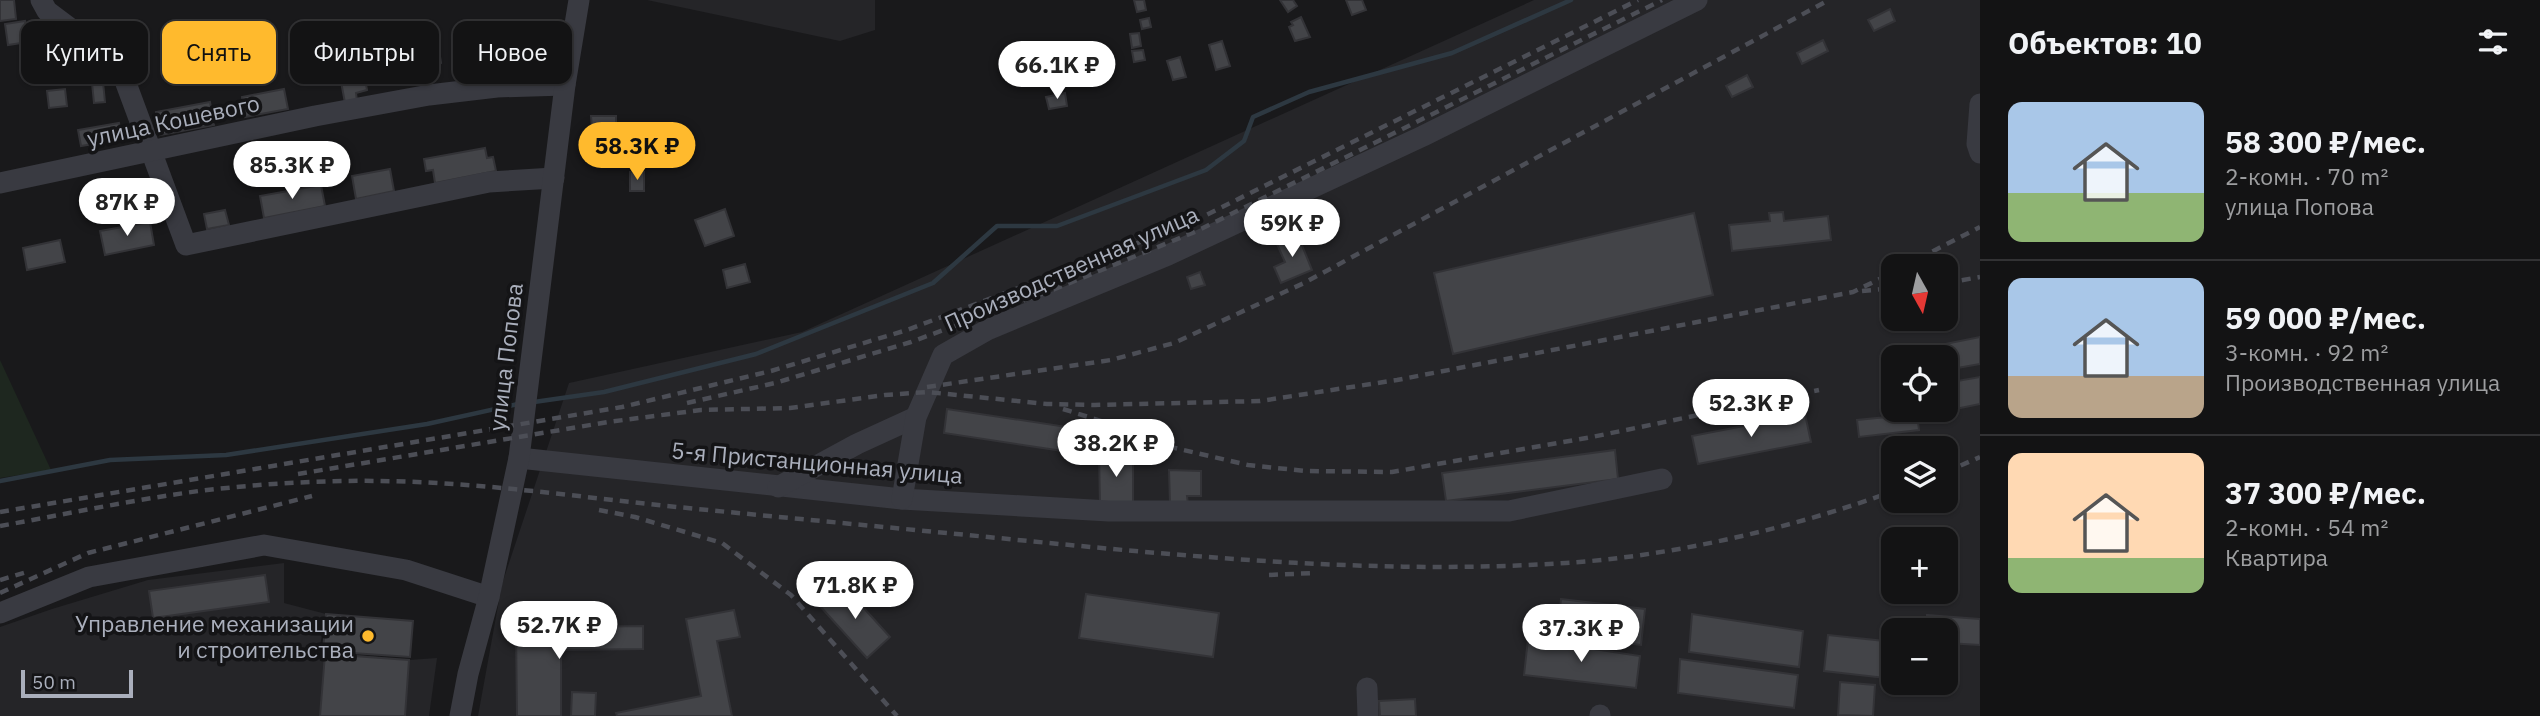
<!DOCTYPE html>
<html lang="ru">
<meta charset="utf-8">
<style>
body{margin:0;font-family:"IBM Plex Sans",sans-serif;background:#1c1c1d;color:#f1f3f6;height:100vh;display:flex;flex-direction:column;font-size:26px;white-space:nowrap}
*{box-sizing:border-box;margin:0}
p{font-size:23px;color:#9d9ea0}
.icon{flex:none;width:38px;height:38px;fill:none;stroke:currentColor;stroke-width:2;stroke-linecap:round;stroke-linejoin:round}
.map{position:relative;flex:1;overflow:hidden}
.panel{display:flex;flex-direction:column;background:#131314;width:560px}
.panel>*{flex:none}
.guide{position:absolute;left:21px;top:21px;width:665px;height:63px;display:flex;gap:14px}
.needle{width:46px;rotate:172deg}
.buttons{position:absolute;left:1881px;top:254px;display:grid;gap:14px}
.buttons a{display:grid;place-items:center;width:77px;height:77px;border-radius:14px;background:#131314;box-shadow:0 2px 5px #0004,0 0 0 2px #323234;font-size:35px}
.scale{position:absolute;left:21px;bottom:18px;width:112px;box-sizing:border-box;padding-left:7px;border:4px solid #aaafbc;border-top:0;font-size:19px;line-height:24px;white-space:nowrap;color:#aaafbc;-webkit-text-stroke:5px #141416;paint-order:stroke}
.price{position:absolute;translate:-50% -60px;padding:0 16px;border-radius:24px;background:#fff;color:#222;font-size:23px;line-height:46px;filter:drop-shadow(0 2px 4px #0008)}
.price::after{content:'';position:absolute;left:50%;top:42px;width:21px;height:16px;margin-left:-10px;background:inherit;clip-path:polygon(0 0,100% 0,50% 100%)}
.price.selected{background:#ffba2d;color:#111}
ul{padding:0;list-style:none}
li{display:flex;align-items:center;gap:21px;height:175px;padding:0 28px}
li+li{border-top:2px solid #323234}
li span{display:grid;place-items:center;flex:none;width:196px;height:140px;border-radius:14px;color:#555}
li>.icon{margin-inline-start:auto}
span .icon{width:84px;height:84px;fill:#fffc;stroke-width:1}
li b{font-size:30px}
h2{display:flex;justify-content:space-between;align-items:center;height:84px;padding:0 28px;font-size:30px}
.chip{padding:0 24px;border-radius:14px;background:#131314;box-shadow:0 2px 5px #0004,0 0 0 2px #323234;font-size:24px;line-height:63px}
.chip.selected{background:#ffba2d;color:#111}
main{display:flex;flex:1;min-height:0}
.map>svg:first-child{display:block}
</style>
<main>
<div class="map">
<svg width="1980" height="716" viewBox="0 0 1980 716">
<rect width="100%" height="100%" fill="#19191b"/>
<g fill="#252528" fill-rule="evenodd">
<path d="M647 0H875V30L840 41Z"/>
<path d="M1534 0H1980V716H478L502 584 569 383 802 332ZM1894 266H1946V318H1894ZM1894 357H1946V410H1894ZM1894 448H1946V500H1894ZM1894 539H1946V592H1894ZM1894 630H1946V682H1894Z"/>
<path d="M284 563V603L326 614 319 651 409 660 437 658 429 716H0V627L52 609 148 580Z"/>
</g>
<path fill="#1e271f" d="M0 360 51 470 0 478Z"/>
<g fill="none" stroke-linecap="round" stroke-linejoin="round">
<g stroke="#2d3841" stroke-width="4.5">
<path d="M534 402 604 392 756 354 933 283 997 226H1057L1206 170 1244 141 1253 117 1309 92 1452 53 1571 0"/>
<path d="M0 481 110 460 226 455 427 424 518 404"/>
</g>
</g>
<g fill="#434448" stroke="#333337" stroke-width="2">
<path d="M0 0H14L16 19 0 21Z"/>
<path d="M1134 0H1144L1146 10 1137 12Z"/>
<path d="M1280 0H1293L1297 6 1288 12Z"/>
<path d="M1346 0H1362L1366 10 1352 15Z"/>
<path d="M1890 9 1895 21 1874 31 1868 20Z"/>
<path d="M1301 17 1310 37 1295 41 1289 27 1293 25 1291 22Z"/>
<path d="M1149 18 1151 27 1142 29 1140 20Z"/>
<path d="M25 21 28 42 8 45 5 24Z"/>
<path d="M530 25 535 45 512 51 507 31Z"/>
<path d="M1139 33 1141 46 1132 48 1130 34Z"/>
<path d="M1823 40 1828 51 1802 64 1797 53Z"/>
<path d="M1222 41 1230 66 1216 70 1209 45Z"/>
<path d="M438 43 441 63 403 69 399 49Z"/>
<path d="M1143 50 1145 60 1134 62 1132 51Z"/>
<path d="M84 51 89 82 70 84 66 54Z"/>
<path d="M361 56 367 90 356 93 357 101 345 103 337 60Z"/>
<path d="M1180 57 1186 77 1173 80 1167 61Z"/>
<path d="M1747 75 1753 87 1732 97 1726 86Z"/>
<path d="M103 82 105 102 94 103 92 83Z"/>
<path d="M65 89 67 106 49 108 47 91Z"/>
<path d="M284 89 288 109 245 117 242 97Z"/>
<path d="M1065 93 1067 106 1049 109 1046 97Z"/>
<path d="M210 102 214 125 160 135 156 112Z"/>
<path d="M591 116H616V128L592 129Z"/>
<path d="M119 123 122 139 81 146 78 130Z"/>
<path d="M485 148 487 158 493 157 496 171 435 183 433 170 426 171 424 159Z"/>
<path d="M390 169 394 191 356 199 352 176Z"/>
<rect x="630" y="172" width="14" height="19"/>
<path d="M321 185 325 206 264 218 260 196Z"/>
<path d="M725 209 734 236 705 246 695 220Z"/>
<path d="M225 210 229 225 207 229 204 214Z"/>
<path d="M1783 212 1784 221 1828 216 1831 240 1732 251 1729 225 1770 221 1769 213Z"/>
<path d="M1694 213 1713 295 1453 354 1434 273Z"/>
<path d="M150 222 154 245 105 255 100 231Z"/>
<path d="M1297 233 1312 270 1281 283 1274 267 1285 262 1276 242Z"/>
<path d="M60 240 65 262 27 270 23 248Z"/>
<path d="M745 264 750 282 727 288 723 270Z"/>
<path d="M1200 272 1205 285 1191 289 1187 277Z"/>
<path d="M1980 337V364L1946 370V357H1926L1925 348Z"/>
<path d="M1980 377V404L1936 413V410H1946V383Z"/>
<path d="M947 409 1067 427 1063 451 944 433Z"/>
<path d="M1805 414 1811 442 1698 464 1692 436Z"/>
<path d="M1917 414 1919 430 1859 437 1857 420Z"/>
<path d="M1615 450 1618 479 1446 501 1442 473Z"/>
<path d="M1099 453H1133V506H1100Z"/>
<path d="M1169 470 1201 471V496H1187L1188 504H1170Z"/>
<path d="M265 575 269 602 153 618 149 591Z"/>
<path d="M842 584 890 637 867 658 819 605Z"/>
<path d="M1086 594 1219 613 1213 657 1079 638Z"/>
<path d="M1561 599 1645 609 1641 645 1557 635Z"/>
<path d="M734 610 740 637 717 641 732 716H617L616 713 701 696 686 619Z"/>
<path d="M326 614 413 621 410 657 323 651Z"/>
<path d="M1692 614 1803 631 1799 667 1689 652Z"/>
<path d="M1927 615 1980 619V645L1946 643V630H1926Z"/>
<path d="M643 626V649L561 650V716H517L516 628Z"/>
<path d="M1828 635 1894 642V679L1824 671Z"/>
<path d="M1528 639 1640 656 1636 688 1524 675Z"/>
<path d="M325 654 409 660 405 716H320Z"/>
<path d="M1680 659 1798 675 1794 708 1678 693Z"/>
<path d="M1840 682 1875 685 1873 716 1838 715Z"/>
<path d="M572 692 596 693 595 716H571Z"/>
<path d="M1415 699 1416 716H1380L1379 701Z"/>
</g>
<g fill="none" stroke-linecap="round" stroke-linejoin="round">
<g stroke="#393a41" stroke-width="21">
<path d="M41 0 47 11 91 44 124 78 186 245 489 182 554 178"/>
<path d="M1980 104 1977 144 1980 153"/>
<path d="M0 183 315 116 429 95 497 87 565 85"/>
<path d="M519 458 902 499 1109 511H1509L1662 479"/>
<path d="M778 487 857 444 916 417"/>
<path d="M902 499 916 417 943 355 987 330 1168 255 1423 136 1697 0"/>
<path d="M0 613 89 577 264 545 406 570 489 597"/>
<path d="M1367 688 1368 716"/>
<path d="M460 716 468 674 489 597 519 458 565 85 579 0"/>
<path d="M1600 716V715"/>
</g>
<g stroke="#4c4e56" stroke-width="4.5" stroke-dasharray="9 7" stroke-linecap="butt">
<path d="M1904 266 1980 227"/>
<path d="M1946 283 1980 277"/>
<path d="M1862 291 1894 288"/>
<path d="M927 387 1111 360 1174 343 1304 283 1829 0"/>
<path d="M687 403 775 383 911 342 1055 289 1197 231 1662 0"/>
<path d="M1063 409 1117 426 1162 445 1248 465 1305 471 1392 472 1592 437 1819 390"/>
<path d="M1946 472 1980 457"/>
<path d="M298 474 608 422 701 410 790 408 885 395 927 392 1047 404 1095 405 1260 401 1397 380 1853 292 1894 272"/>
<path d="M599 510 635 517 722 543 791 595 897 716"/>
<path d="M0 512 622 407 771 371 907 330 1188 224 1638 0"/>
<path d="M0 526C66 514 132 500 199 491 258 484 320 480 380 481 476 482 572 496 667 506 798 519 928 531 1059 544 1227 560 1397 574 1566 563 1673 556 1793 528 1894 491"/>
<path d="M1269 575 1314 573"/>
<path d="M0 580 27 572"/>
<path d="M0 593 88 553 312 496"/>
</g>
</g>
<circle fill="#ffba2d" stroke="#141416" stroke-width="2.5" cx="368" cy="636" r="7"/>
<g text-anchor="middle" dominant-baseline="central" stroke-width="7" stroke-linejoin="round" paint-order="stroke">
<g font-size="23" fill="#aaafbc" stroke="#141416">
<text transform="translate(173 120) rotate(-12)">улица Кошевого</text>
<text transform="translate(1071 268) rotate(-24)">Производственная улица</text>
<text transform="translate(505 357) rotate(-83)">улица Попова</text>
<text transform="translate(817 462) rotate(5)">5-я Пристанционная улица</text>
</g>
<g font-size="23" fill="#aaafbc" stroke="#141416" text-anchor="end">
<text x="354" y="623">Управление механизации<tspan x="354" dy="26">и строительства</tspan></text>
</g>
</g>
</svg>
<div class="buttons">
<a><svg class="needle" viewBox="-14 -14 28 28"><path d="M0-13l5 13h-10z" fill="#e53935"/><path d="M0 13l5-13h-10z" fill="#9d9ea0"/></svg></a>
<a><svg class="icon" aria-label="locate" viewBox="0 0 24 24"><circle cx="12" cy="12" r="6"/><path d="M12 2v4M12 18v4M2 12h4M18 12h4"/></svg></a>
<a><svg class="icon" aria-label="layers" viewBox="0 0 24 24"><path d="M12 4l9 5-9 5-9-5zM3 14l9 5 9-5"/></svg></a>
<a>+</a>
<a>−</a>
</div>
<div class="scale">50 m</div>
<b class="price" style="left:1057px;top:101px">66.1K ₽</b>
<b class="price selected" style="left:637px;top:182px">58.3K ₽</b>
<b class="price" style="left:292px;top:201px">85.3K ₽</b>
<b class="price" style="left:127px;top:238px">87K ₽</b>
<b class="price" style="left:1292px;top:259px">59K ₽</b>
<b class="price" style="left:1751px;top:439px">52.3K ₽</b>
<b class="price" style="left:1116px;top:479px">38.2K ₽</b>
<b class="price" style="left:855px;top:621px">71.8K ₽</b>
<b class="price" style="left:559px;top:661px">52.7K ₽</b>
<b class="price" style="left:1581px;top:664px">37.3K ₽</b>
<div class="guide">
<a class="chip">Купить</a>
<a class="chip selected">Снять</a>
<a class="chip">Фильтры</a>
<a class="chip">Новое</a>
</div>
</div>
<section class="panel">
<h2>Объектов: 10<svg class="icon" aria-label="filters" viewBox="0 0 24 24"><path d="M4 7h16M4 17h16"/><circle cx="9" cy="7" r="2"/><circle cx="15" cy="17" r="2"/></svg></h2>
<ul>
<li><span style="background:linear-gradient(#a9c7e8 65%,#8fb573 0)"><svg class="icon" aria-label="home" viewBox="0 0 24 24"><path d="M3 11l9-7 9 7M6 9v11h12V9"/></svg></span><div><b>58 300 ₽/мес.</b><p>2-комн. · 70 m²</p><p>улица Попова</p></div></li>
<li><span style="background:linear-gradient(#a9c7e8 70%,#b9a48a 0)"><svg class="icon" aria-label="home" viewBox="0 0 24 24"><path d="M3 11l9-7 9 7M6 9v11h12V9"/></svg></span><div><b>59 000 ₽/мес.</b><p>3-комн. · 92 m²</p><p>Производственная улица</p></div></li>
<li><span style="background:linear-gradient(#ffd9b3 75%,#8fb573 0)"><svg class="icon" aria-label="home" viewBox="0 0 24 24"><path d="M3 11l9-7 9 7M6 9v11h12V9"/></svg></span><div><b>37 300 ₽/мес.</b><p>2-комн. · 54 m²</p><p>Квартира</p></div></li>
</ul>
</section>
</main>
